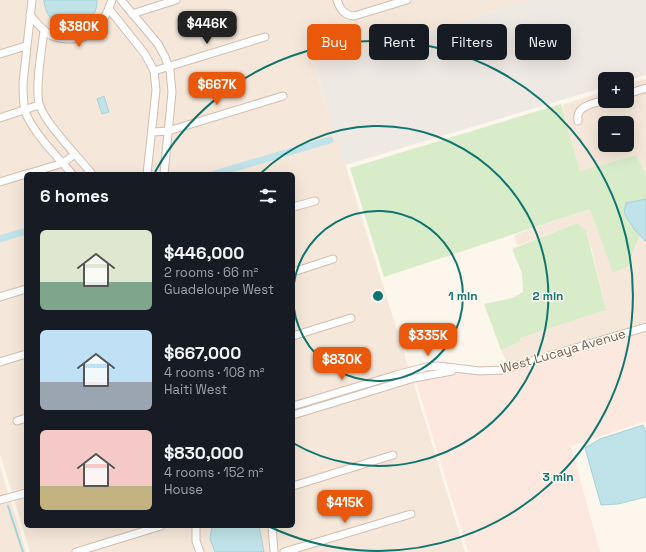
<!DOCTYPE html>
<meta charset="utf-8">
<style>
body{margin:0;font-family:"Space Grotesk",sans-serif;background:#20242c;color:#f1f3f6;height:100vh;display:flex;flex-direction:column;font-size:15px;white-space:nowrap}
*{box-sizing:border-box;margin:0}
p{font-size:13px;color:#9ea1a6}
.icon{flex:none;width:22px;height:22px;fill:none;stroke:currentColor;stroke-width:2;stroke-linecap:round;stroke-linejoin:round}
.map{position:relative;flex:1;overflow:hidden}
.drawer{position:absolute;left:24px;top:172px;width:271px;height:356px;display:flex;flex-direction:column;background:#171b24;border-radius:6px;box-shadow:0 4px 16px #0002}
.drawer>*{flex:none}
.guide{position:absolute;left:307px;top:24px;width:279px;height:36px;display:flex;gap:8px}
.controls{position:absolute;left:598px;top:72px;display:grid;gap:8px}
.controls a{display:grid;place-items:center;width:36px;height:36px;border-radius:6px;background:#171b24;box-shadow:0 4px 16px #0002;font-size:20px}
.price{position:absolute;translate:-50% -34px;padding:0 9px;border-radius:8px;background:#ea580c;color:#fff;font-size:13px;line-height:26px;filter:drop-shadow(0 1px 2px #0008)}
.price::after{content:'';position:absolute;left:50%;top:24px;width:12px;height:9px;margin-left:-6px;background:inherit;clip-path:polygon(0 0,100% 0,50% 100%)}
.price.selected{background:#222;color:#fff}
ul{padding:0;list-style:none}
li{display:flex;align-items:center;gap:12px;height:100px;padding:0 16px}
li span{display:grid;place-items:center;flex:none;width:112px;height:80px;border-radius:6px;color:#555}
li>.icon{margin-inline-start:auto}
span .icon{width:48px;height:48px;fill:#fffc;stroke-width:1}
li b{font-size:17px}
h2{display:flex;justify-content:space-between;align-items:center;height:48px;padding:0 16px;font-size:17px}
.chip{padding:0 14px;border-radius:6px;background:#171b24;box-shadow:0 4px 16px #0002;font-size:14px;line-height:36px}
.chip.selected{background:#ea580c;color:#fff}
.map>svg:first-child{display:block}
</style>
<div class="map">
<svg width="646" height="552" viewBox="0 0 646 552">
<rect width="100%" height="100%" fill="#fdf6ec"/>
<g fill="#f5e8da" fill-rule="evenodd">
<path d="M0 0H529L315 68 411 375 465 552H30L0 454ZM26 174H293V526H26Z"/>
<path d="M646 79V175L636 155 580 171 562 105 605 91V101H627V84ZM605 123H627V145H605Z"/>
<path d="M590 209 630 263 640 235 646 240V332L511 371 501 350 521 341 520 338 606 310 592 250 586 230 577 223 517 246 514 235Z"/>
<path d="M0 465 8 493 0 496Z"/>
<path d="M11 501 26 552H0V504Z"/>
</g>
<path fill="#fde8e0" d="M646 332V421L571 446 600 552H468L411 366 427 363 511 371Z"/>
<path fill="#efe9e4" d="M529 0H646V75L627 81V79H605V87L345 165 315 67Z"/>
<g fill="#d8ecc9">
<path d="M561 104 580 171 636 155 646 175V199L626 203 634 229 640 235 628 266 613 273 590 209 384 277 350 168Z"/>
<path d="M577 223 586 230 606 310 520 338 521 341 501 350 484 304 512 298 523 292 522 273 512 249Z"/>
</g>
<g fill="#bfe3e8" stroke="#a5d3da">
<path d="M44 0H97C98 35 46 37 44 0Z"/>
<path d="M104 96 109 112 102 114 97 99Z"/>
<path d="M646 199V240L645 241 634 229 624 213 626 203Z"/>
<path d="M643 425 646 432V497L618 504 601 505 585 448 600 439Z"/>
<path d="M212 526H259L264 552H215L210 539Z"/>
</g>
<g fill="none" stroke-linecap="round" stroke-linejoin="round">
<path stroke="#a5d3da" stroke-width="2" d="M8 506 23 552"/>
<g stroke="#bfe3e8" stroke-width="7">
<path d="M214 174 330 140"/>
<path d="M0 239 26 231"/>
</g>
<defs>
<g id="minor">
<path d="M32 0 23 83C23 93 23 102 25 111 32 132 58 157 72 174"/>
<path d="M121 0 158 44 165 57 170 71 172 92 164 174"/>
<path d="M337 0C340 9 344 15 354 16L407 0"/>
<path d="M109 9 145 54 154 71 156 90 147 174"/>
<path d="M132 14 176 0"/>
<path d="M30 15C36 22 42 30 50 35 56 38 64 39 71 39 95 39 105 20 112 0"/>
<path d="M44 30C42 49 35 85 39 103 43 121 79 158 92 174"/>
<path d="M0 54 26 46"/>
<path d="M154 71 265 37"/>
<path d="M627 94 646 88"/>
<path d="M0 118 39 105"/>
<path d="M578 121C575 105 594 104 605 100"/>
<path d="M153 132 168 131 283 96"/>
<path d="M27 174 63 163 75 154"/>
<path d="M0 182 26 174"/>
<path d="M293 207 315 201"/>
<path d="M293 272 333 259"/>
<path d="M0 297 26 289"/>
<path d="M293 336 351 318"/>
<path d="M0 362 26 354"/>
<path d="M293 406 396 375 427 367 438 366 480 371 502 370 646 327"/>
<path d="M293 415 414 378 452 371"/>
<path d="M17 421 26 418"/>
<path d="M293 486 393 455"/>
<path d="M0 500 26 493"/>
<path d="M196 526V541L200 552"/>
<path d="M272 526 274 552"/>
<path d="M76 552 161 526"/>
<path d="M284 552 411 514"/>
</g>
</defs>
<use href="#minor" stroke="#d1beb0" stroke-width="9"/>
<use href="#minor" stroke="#fff" stroke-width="7"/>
</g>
<g fill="none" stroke="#0f766e" stroke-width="2">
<path d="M293 295A85 85 0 1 1 293 297"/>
<path d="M260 174A170 170 0 1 1 293 443"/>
<path d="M155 172A255 255 0 1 1 268 526"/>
</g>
<g text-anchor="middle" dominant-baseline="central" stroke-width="3" stroke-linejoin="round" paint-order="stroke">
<g font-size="13" fill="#7a5c4d" stroke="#fffaf3">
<text transform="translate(563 351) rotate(-16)">West Lucaya Avenue</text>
</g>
</g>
<circle cx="378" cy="296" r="6" fill="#0f766e" stroke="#fffaf3" stroke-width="2"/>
<g font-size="12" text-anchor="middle" font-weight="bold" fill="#0f766e" stroke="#fffaf3" stroke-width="3" stroke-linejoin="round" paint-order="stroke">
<text x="463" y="300">1 min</text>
<text x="548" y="300">2 min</text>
<text x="558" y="481">3 min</text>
</g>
</svg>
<div class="controls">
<a>+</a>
<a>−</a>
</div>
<b class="price selected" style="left:207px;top:45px">$446K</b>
<b class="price" style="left:79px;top:48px">$380K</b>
<b class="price" style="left:217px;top:106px">$667K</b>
<b class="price" style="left:428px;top:357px">$335K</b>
<b class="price" style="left:342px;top:381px">$830K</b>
<b class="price" style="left:345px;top:524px">$415K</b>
<div class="guide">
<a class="chip selected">Buy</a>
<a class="chip">Rent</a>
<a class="chip">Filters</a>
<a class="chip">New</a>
</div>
<section class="drawer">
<h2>6 homes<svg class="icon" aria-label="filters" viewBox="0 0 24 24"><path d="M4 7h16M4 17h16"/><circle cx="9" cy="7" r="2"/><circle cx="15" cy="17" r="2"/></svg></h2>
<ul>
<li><span style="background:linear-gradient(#dfe7d0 65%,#7fa58c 0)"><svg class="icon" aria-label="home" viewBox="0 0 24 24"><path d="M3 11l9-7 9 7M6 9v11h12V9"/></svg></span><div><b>$446,000</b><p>2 rooms · 66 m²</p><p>Guadeloupe West</p></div></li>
<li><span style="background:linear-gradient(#bfe0f5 65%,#9aa5b1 0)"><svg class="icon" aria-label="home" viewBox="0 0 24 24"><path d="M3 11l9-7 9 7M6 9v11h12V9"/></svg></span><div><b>$667,000</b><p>4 rooms · 108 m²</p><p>Haiti West</p></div></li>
<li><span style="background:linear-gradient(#f6c9c9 70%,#c2b280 0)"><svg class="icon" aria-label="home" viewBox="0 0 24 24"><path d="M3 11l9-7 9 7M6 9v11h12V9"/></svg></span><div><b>$830,000</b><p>4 rooms · 152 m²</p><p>House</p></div></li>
</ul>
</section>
</div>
